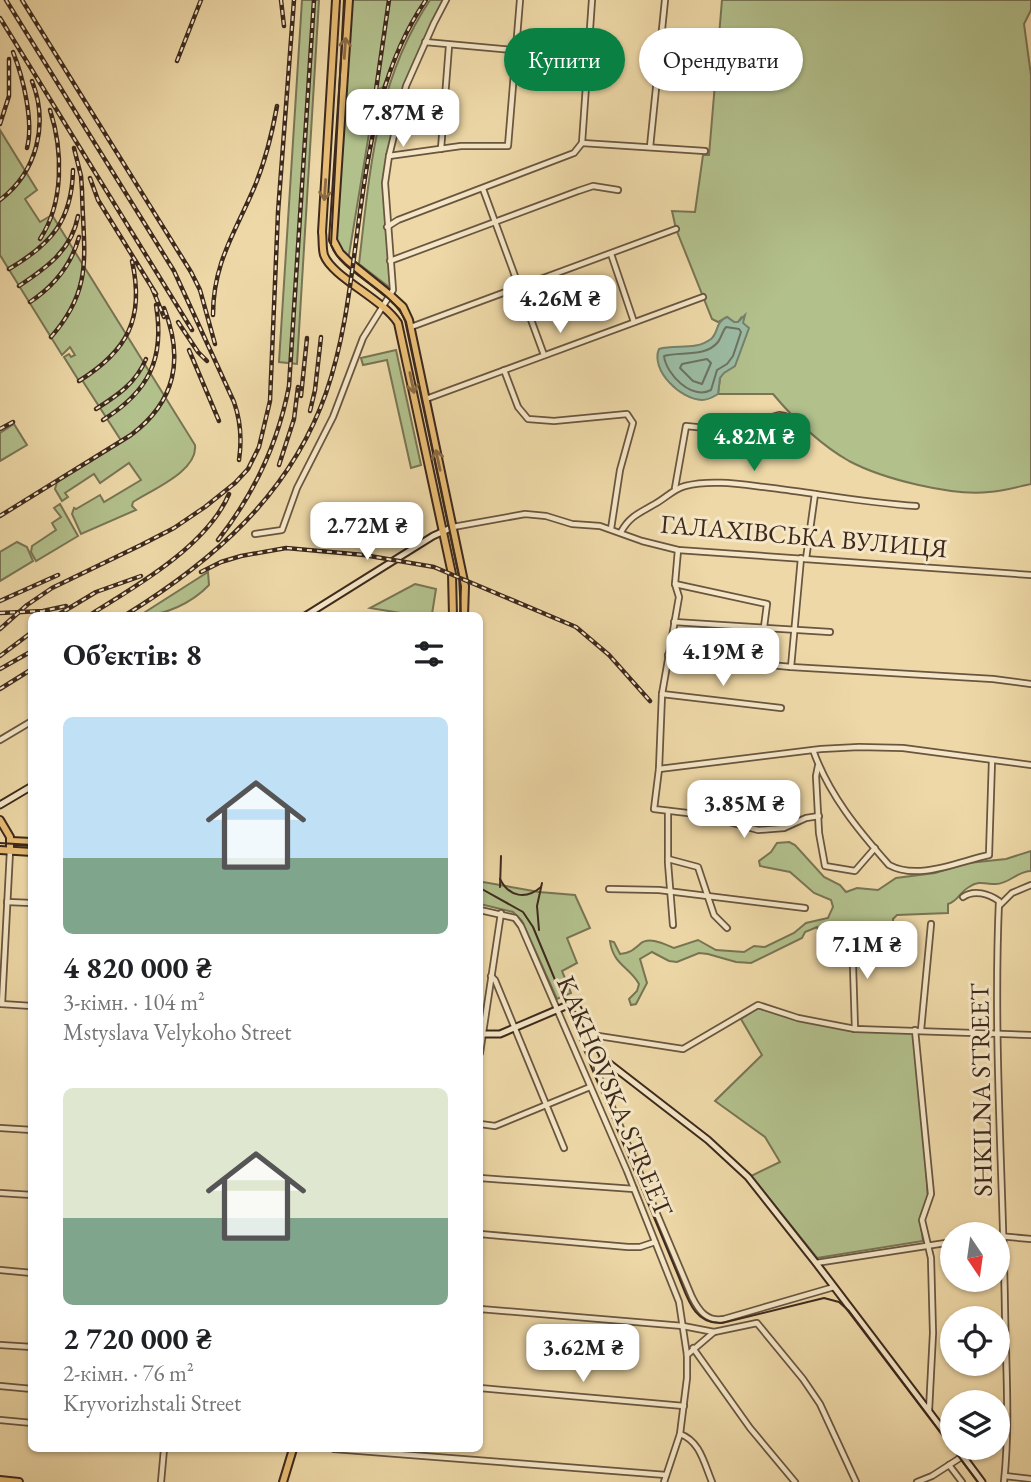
<!DOCTYPE html>
<html lang="uk">
<meta charset="utf-8">
<style>
body{margin:0;font-family:"EB Garamond",serif;background:#f2f2f2;color:#202124;height:100vh;display:flex;flex-direction:column;font-size:26px;white-space:nowrap}
*{box-sizing:border-box;margin:0}
p{font-size:23px;color:#757577}
.icon{flex:none;width:38px;height:38px;fill:none;stroke:currentColor;stroke-width:2;stroke-linecap:round;stroke-linejoin:round}
.map{position:relative;flex:1;overflow:hidden}
.panel{position:absolute;left:28px;top:612px;width:455px;height:840px;display:flex;flex-direction:column;background:#fff;border-radius:10px;box-shadow:0 2px 5px #0004}
.panel>*{flex:none}
.banner{position:absolute;left:504px;top:28px;width:422px;height:63px;display:flex;gap:14px}
.needle{width:46px;rotate:167deg}
.controls{position:absolute;left:940px;top:1222px;display:grid;gap:14px}
.controls a{display:grid;place-items:center;width:70px;height:70px;border-radius:50%;background:#fff;box-shadow:0 2px 5px #0004;font-size:35px}
.price{position:absolute;translate:-50% -60px;padding:0 16px;border-radius:14px;background:#fff;color:#222;font-size:23px;line-height:46px;filter:drop-shadow(0 2px 4px #0008)}
.price::after{content:'';position:absolute;left:50%;top:42px;width:21px;height:16px;margin-left:-10px;background:inherit;clip-path:polygon(0 0,100% 0,50% 100%)}
.price.selected{background:#0b8043;color:#fff}
ul{padding:0;list-style:none}
li{display:grid;align-content:center;gap:14px;height:371px;padding:0 35px}
li span{display:grid;place-items:center;height:217px;border-radius:10px;color:#555}
li>.icon{margin-inline-start:auto}
span .icon{width:126px;height:126px;fill:#fffc;stroke-width:1}
li b{font-size:30px}
h2{display:flex;justify-content:space-between;align-items:center;height:84px;padding:0 35px;font-size:30px}
.chip{padding:0 24px;border-radius:32px;background:#fff;box-shadow:0 2px 5px #0004;font-size:24px;line-height:63px}
.chip.selected{background:#0b8043;color:#fff}
.map>svg:first-child{display:block}
</style>
<div class="map">
<svg width="1031" height="1482" viewBox="0 0 1031 1482">
<rect width="100%" height="100%" fill="#eed8a7"/>
<filter id="stains"><feTurbulence type="fractalNoise" baseFrequency=".00286" numOctaves="4"/><feColorMatrix values="0 0 0 0 .2 0 0 0 0 .09 0 0 0 0 .02 0 0 0 .5 -.17"/></filter>
<radialGradient id="worn" r=".72"><stop offset=".6" stop-color="#630" stop-opacity="0"/><stop offset="1" stop-color="#630" stop-opacity=".3"/></radialGradient>
<g fill="#b2c08c" stroke="#787454" stroke-width="2">
<path d="M302 0H319L297 364 279 362Z"/>
<path d="M349 0H426L405 37 383 87 376 91 348 261 332 232Z"/>
<path d="M430 0H446L406 86 385 183 393 290 359 264C370 169 376 81 430 0Z"/>
<path d="M722 0H1031V10L1024 24 1031 75V484C1017 487 1003 491 989 492 951 496 883 479 849 461 821 445 794 419 773 394H718L720 378 742 323 741 318 738 322H734L727 317 718 322 712 319 676 229 672 211 695 212 703 155H709Z"/>
<path d="M0 130 37 190 25 199 40 222 52 215 195 445C198 471 153 489 133 502L132 506 136 510 81 534 72 514 74 508 76 509 100 495 104 502 141 480 129 463 100 483 94 474 65 493 68 497 62 501 55 489 57 482 122 442 82 380 79 381 64 357 69 354 71 357 75 355 70 347 62 355 0 255Z"/>
<path d="M396 350 421 465 411 468 387 360 363 365 361 358Z"/>
<path d="M14 424 27 445 0 461V433Z"/>
<path d="M60 504 78 536 36 561 31 552 32 546 56 530 52 523 61 517 54 508Z"/>
<path d="M17 542 27 547 33 561 0 581V552Z"/>
<path d="M208 572 209 585C192 603 164 616 139 616Z"/>
<path d="M415 584 436 589 432 614 443 616H419L370 608Z"/>
<path d="M789 842 795 845 824 877 840 885 846 892 857 888 878 890 896 878 935 873 968 863 1006 859 1031 851V871C1017 871 1008 885 995 884 985 884 979 880 969 887 960 892 958 901 948 904V913L897 915 893 919V926C880 936 861 928 847 936V939L825 948 817 927 805 932 802 938 751 963 736 962 708 954 699 953 677 962 669 961 652 952 640 959 647 983 636 1004 631 1005 629 999 637 991 639 984C630 967 613 965 610 941L614 942 620 954C630 953 633 950 640 944 649 936 664 944 674 948L698 940 716 950 744 952 754 946 765 947 794 933 806 923 828 918 833 907 831 900 814 893 790 872 760 866 759 861 771 852 777 843Z"/>
<path d="M483 882 539 892 575 895 590 928 567 938 577 963 562 971 571 993 557 999 522 921 513 912 480 904V883Z"/>
<path d="M758 1008 799 1020 913 1032 926 1166 928 1199 920 1218 923 1241 817 1258 751 1176 780 1162 765 1137 715 1101 762 1055 741 1019Z"/>
</g>
<path fill="#9bbba3" stroke="#75816d" stroke-width="2" d="M745 315 743 323 749 328 735 366 724 373 720 378 718 394C713 397 709 400 702 400 681 400 650 370 659 349 676 344 695 351 711 339 719 332 715 322 727 317L734 322H738Z"/>
<g fill="none" stroke-linecap="round" stroke-linejoin="round">
<g stroke="#6c7260" stroke-width="2">
<path d="M726 327 739 329 741 332 733 356 727 364 717 370 711 390C691 400 666 374 664 356 680 351 705 358 718 342 722 337 722 331 726 327Z"/>
<path d="M707 359 711 363 702 384 693 381 680 368 682 364Z"/>
</g>
<defs>
<g id="street">
<path d="M425 42 588 57"/>
<path d="M582 143 592 0"/>
<path d="M582 143 705 151"/>
<path d="M650 147 665 0"/>
<path d="M441 149 449 46"/>
<path d="M389 156 461 146H508L520 0"/>
<path d="M483 189 544 355"/>
<path d="M387 227 398 220 574 153 582 143"/>
<path d="M611 254 634 322"/>
<path d="M390 261 578 191 593 186 618 190"/>
<path d="M411 327 676 229"/>
<path d="M504 370 518 407 528 419 554 421 627 414 633 423 620 470 611 529"/>
<path d="M426 399 703 297"/>
<path d="M675 488 686 426 726 430 779 415 785 416 792 426"/>
<path d="M453 527 525 514 546 516 572 524 600 526 642 541 678 550 1031 575"/>
<path d="M621 532C629 517 639 513 653 505 665 499 673 489 685 486 713 479 744 485 772 488 820 494 868 503 916 506"/>
<path d="M255 534 282 530 297 488 333 417 363 338 393 290 385 183 389 156 406 86 434 23 446 0"/>
<path d="M678 550 675 584 679 597 662 694 659 769 654 809 704 815 758 830 784 828 806 818 819 816"/>
<path d="M806 559 815 494"/>
<path d="M675 584 767 604 764 627"/>
<path d="M674 622 830 632"/>
<path d="M668 655 791 667 993 679 1031 684"/>
<path d="M791 667 801 558"/>
<path d="M662 694 781 708"/>
<path d="M0 740 32 721"/>
<path d="M813 750C829 795 858 830 889 865 918 881 960 861 989 855L992 760"/>
<path d="M818 766 816 776 819 833 825 866 855 871 875 848"/>
<path d="M659 769 821 749 859 747 903 748 1031 765"/>
<path d="M668 811V863L673 925"/>
<path d="M668 859 698 867 714 915 727 928"/>
<path d="M609 889 659 890 805 908"/>
<path d="M963 897C974 889 989 894 999 901 993 1038 1003 1174 1005 1311 1006 1368 1010 1426 1004 1482"/>
<path d="M7 902 32 903"/>
<path d="M1000 905 1012 893 1031 885"/>
<path d="M480 910 515 918 521 926 627 1171 679 1302 687 1355V1378L680 1434 664 1482"/>
<path d="M852 934 855 1029"/>
<path d="M491 976 495 980 564 1148"/>
<path d="M1 1004 32 1006"/>
<path d="M2 1004 10 851"/>
<path d="M915 1030 931 1194 922 1220 931 1258 933 1333 929 1411"/>
<path d="M921 1030 931 924"/>
<path d="M592 1035 683 1049 758 1005 798 1018 855 1029 1031 1035"/>
<path d="M480 1053 501 913"/>
<path d="M603 1057 597 1067 598 1074 692 1297C699 1311 707 1322 724 1319L834 1287"/>
<path d="M480 1124 495 1126 590 1087"/>
<path d="M0 1128 32 1130"/>
<path d="M480 1178 634 1189"/>
<path d="M0 1193 32 1195"/>
<path d="M480 1234 628 1247H640L655 1242"/>
<path d="M998 1236 1031 1239"/>
<path d="M816 1263 952 1242"/>
<path d="M0 1270 32 1273"/>
<path d="M480 1309 683 1326 714 1332"/>
<path d="M0 1345 32 1347"/>
<path d="M693 1348 750 1428 795 1482"/>
<path d="M687 1355 714 1332 757 1323 803 1379 820 1404 856 1482"/>
<path d="M0 1386 32 1389"/>
<path d="M480 1388 684 1406"/>
<path d="M0 1420 32 1423"/>
<path d="M680 1434C700 1441 704 1463 712 1482"/>
<path d="M334 1449 666 1475"/>
<path d="M949 1465 962 1482"/>
<path d="M1005 1476 1031 1479"/>
<path d="M161 1482 164 1449"/>
<path d="M917 1482 932 1476 963 1456"/>
</g>
<g id="secondary">
<path d="M305 616 433 536 453 527"/>
<path d="M0 805 32 786"/>
<path d="M480 1034H500L568 1005 578 1009 606 1061 708 1140 748 1177 816 1263 952 1442"/>
<path d="M956 1447 982 1482"/>
</g>
<g id="primary">
<path d="M336 0 322 232C323 239 322 248 324 255 332 277 383 299 398 323L452 574 453 616"/>
<path d="M349 0 333 240 340 253 348 261 390 295 403 307 409 320 465 586 464 616"/>
<path d="M0 820 10 837V851"/>
<path d="M11 841 32 842"/>
<path d="M0 850 32 852"/>
<path d="M0 1480 19 1482"/>
<path d="M283 1482 293 1449"/>
</g>
</defs>
<use href="#street" stroke="#695540" stroke-width="8"/>
<use href="#secondary" stroke="#3d291d" stroke-width="9"/>
<use href="#primary" stroke="#3d291d" stroke-width="10"/>
<use href="#street" stroke="#f4e6c6" stroke-width="4.5"/>
<use href="#secondary" stroke="#f4e6c6" stroke-width="5"/>
<use href="#primary" stroke="#e7bc74" stroke-width="6"/>
<g stroke="#3d291d" stroke-width="2">
<path d="M344 0 331 245C342 275 392 288 406 322L459 575 461 616"/>
<path d="M0 843 32 845"/>
<path d="M500 879C509 897 526 900 541 887"/>
<path d="M500 887 501 856"/>
<path d="M480 888 523 912 533 927 678 1275C687 1296 693 1325 722 1323L824 1298 839 1302 849 1311 978 1482"/>
<path d="M539 930 537 906 542 883"/>
</g>
<defs>
<g id="rail">
<path d="M6 0 174 271 234 402C241 422 242 440 239 460"/>
<path d="M22 0 191 272 200 290 215 344"/>
<path d="M281 0 284 26"/>
<path d="M0 18 192 330"/>
<path d="M13 52C23 77 34 122 27 148"/>
<path d="M177 61 201 0"/>
<path d="M376 90 389 0"/>
<path d="M0 124 9 96V59"/>
<path d="M90 178 98 200 156 294"/>
<path d="M0 200C37 172 49 124 32 81"/>
<path d="M40 239C64 203 63 150 50 110"/>
<path d="M9 269C51 244 72 221 73 170"/>
<path d="M19 286C46 268 72 250 78 216"/>
<path d="M152 288 164 317"/>
<path d="M30 302C54 286 71 266 79 237"/>
<path d="M213 315C213 263 235 233 254 188 265 162 272 134 277 106"/>
<path d="M178 322 198 352 207 361"/>
<path d="M51 337C95 287 83 252 82 190L81 176 74 148"/>
<path d="M189 350 219 421"/>
<path d="M79 381C127 351 145 319 132 261"/>
<path d="M301 396 307 338"/>
<path d="M96 409C118 395 136 383 146 359"/>
<path d="M310 411 315 390 321 337"/>
<path d="M103 420C149 391 165 359 156 305"/>
<path d="M0 429 13 422"/>
<path d="M279 465 294 419 298 387"/>
<path d="M0 516 131 435C176 401 184 359 164 308"/>
<path d="M218 540C254 494 278 444 289 386L314 0"/>
<path d="M201 572 221 562 241 556 286 548 364 555 434 567 576 627 609 655 650 701"/>
<path d="M0 601 58 575"/>
<path d="M0 613 43 611 66 606"/>
<path d="M56 616 96 592 141 576"/>
<path d="M88 616C135 587 207 546 229 494"/>
<path d="M124 616C213 561 290 495 326 393 347 333 352 267 361 205 371 133 384 61 426 0"/>
<path d="M0 629 27 605 52 588 141 545 174 528 205 507 235 483 248 469 259 447 270 401 278 212 294 0"/>
<path d="M0 656 32 632"/>
<path d="M0 669 32 651"/>
<path d="M0 689 32 669"/>
</g>
</defs>
<use href="#rail" stroke="#3d291d" stroke-width="4.5"/>
<use href="#rail" stroke="#f4e6c6" stroke-width="2" stroke-dasharray="5" stroke-linecap="butt"/>
</g>
<defs><path id="oneway-shaft" d="M-6 0H5M1.5-3L5.5 0L1.5 3" fill="none" stroke-width="1.6" stroke-linecap="round" stroke-linejoin="round" transform="scale(1.75)"/></defs>
<g stroke="#8a6b44">
<use href="#oneway-shaft" transform="translate(345 48) rotate(-86)"/>
<use href="#oneway-shaft" transform="translate(325 190) rotate(94)"/>
<use href="#oneway-shaft" transform="translate(412 383) rotate(78)"/>
<use href="#oneway-shaft" transform="translate(438 460) rotate(-102)"/>
</g>
<g text-anchor="middle" dominant-baseline="central" stroke-width="6" stroke-linejoin="round" paint-order="stroke">
<g font-size="26" fill="#3d291d" stroke="#f4e6c6">
<text transform="translate(804 536) rotate(5)">ГАЛАХІВСЬКА ВУЛИЦЯ</text>
<text transform="translate(981 1090) rotate(-91)">SHKILNA STREET</text>
<text transform="translate(615 1096) rotate(67)">KAKHOVSKA STREET</text>
</g>
</g>
<rect width="100%" height="100%" filter="url(#stains)"/>
<rect width="100%" height="100%" fill="url(#worn)"/>
</svg>
<div class="controls">
<a><svg class="needle" viewBox="-14 -14 28 28"><path d="M0-13l5 13h-10z" fill="#e53935"/><path d="M0 13l5-13h-10z" fill="#757577"/></svg></a>
<a><svg class="icon" aria-label="locate" viewBox="0 0 24 24"><circle cx="12" cy="12" r="6"/><path d="M12 2v4M12 18v4M2 12h4M18 12h4"/></svg></a>
<a><svg class="icon" aria-label="layers" viewBox="0 0 24 24"><path d="M12 4l9 5-9 5-9-5zM3 14l9 5 9-5"/></svg></a>
</div>
<b class="price" style="left:403px;top:149px">7.87M ₴</b>
<b class="price" style="left:560px;top:335px">4.26M ₴</b>
<b class="price selected" style="left:754px;top:473px">4.82M ₴</b>
<b class="price" style="left:367px;top:562px">2.72M ₴</b>
<b class="price" style="left:723px;top:688px">4.19M ₴</b>
<b class="price" style="left:744px;top:840px">3.85M ₴</b>
<b class="price" style="left:867px;top:981px">7.1M ₴</b>
<b class="price" style="left:583px;top:1384px">3.62M ₴</b>
<div class="banner">
<a class="chip selected">Купити</a>
<a class="chip">Орендувати</a>
</div>
<section class="panel">
<h2>Об’єктів: 8<svg class="icon" aria-label="filters" viewBox="0 0 24 24"><path d="M4 7h16M4 17h16"/><circle cx="9" cy="7" r="2"/><circle cx="15" cy="17" r="2"/></svg></h2>
<ul>
<li><span style="background:linear-gradient(#bfe0f5 65%,#7fa58c 0)"><svg class="icon" aria-label="home" viewBox="0 0 24 24"><path d="M3 11l9-7 9 7M6 9v11h12V9"/></svg></span><div><b>4 820 000 ₴</b><p>3-кімн. · 104 m²</p><p>Mstyslava Velykoho Street</p></div></li>
<li><span style="background:linear-gradient(#dfe7d0 60%,#7fa58c 0)"><svg class="icon" aria-label="home" viewBox="0 0 24 24"><path d="M3 11l9-7 9 7M6 9v11h12V9"/></svg></span><div><b>2 720 000 ₴</b><p>2-кімн. · 76 m²</p><p>Kryvorizhstali Street</p></div></li>
</ul>
</section>
</div>
